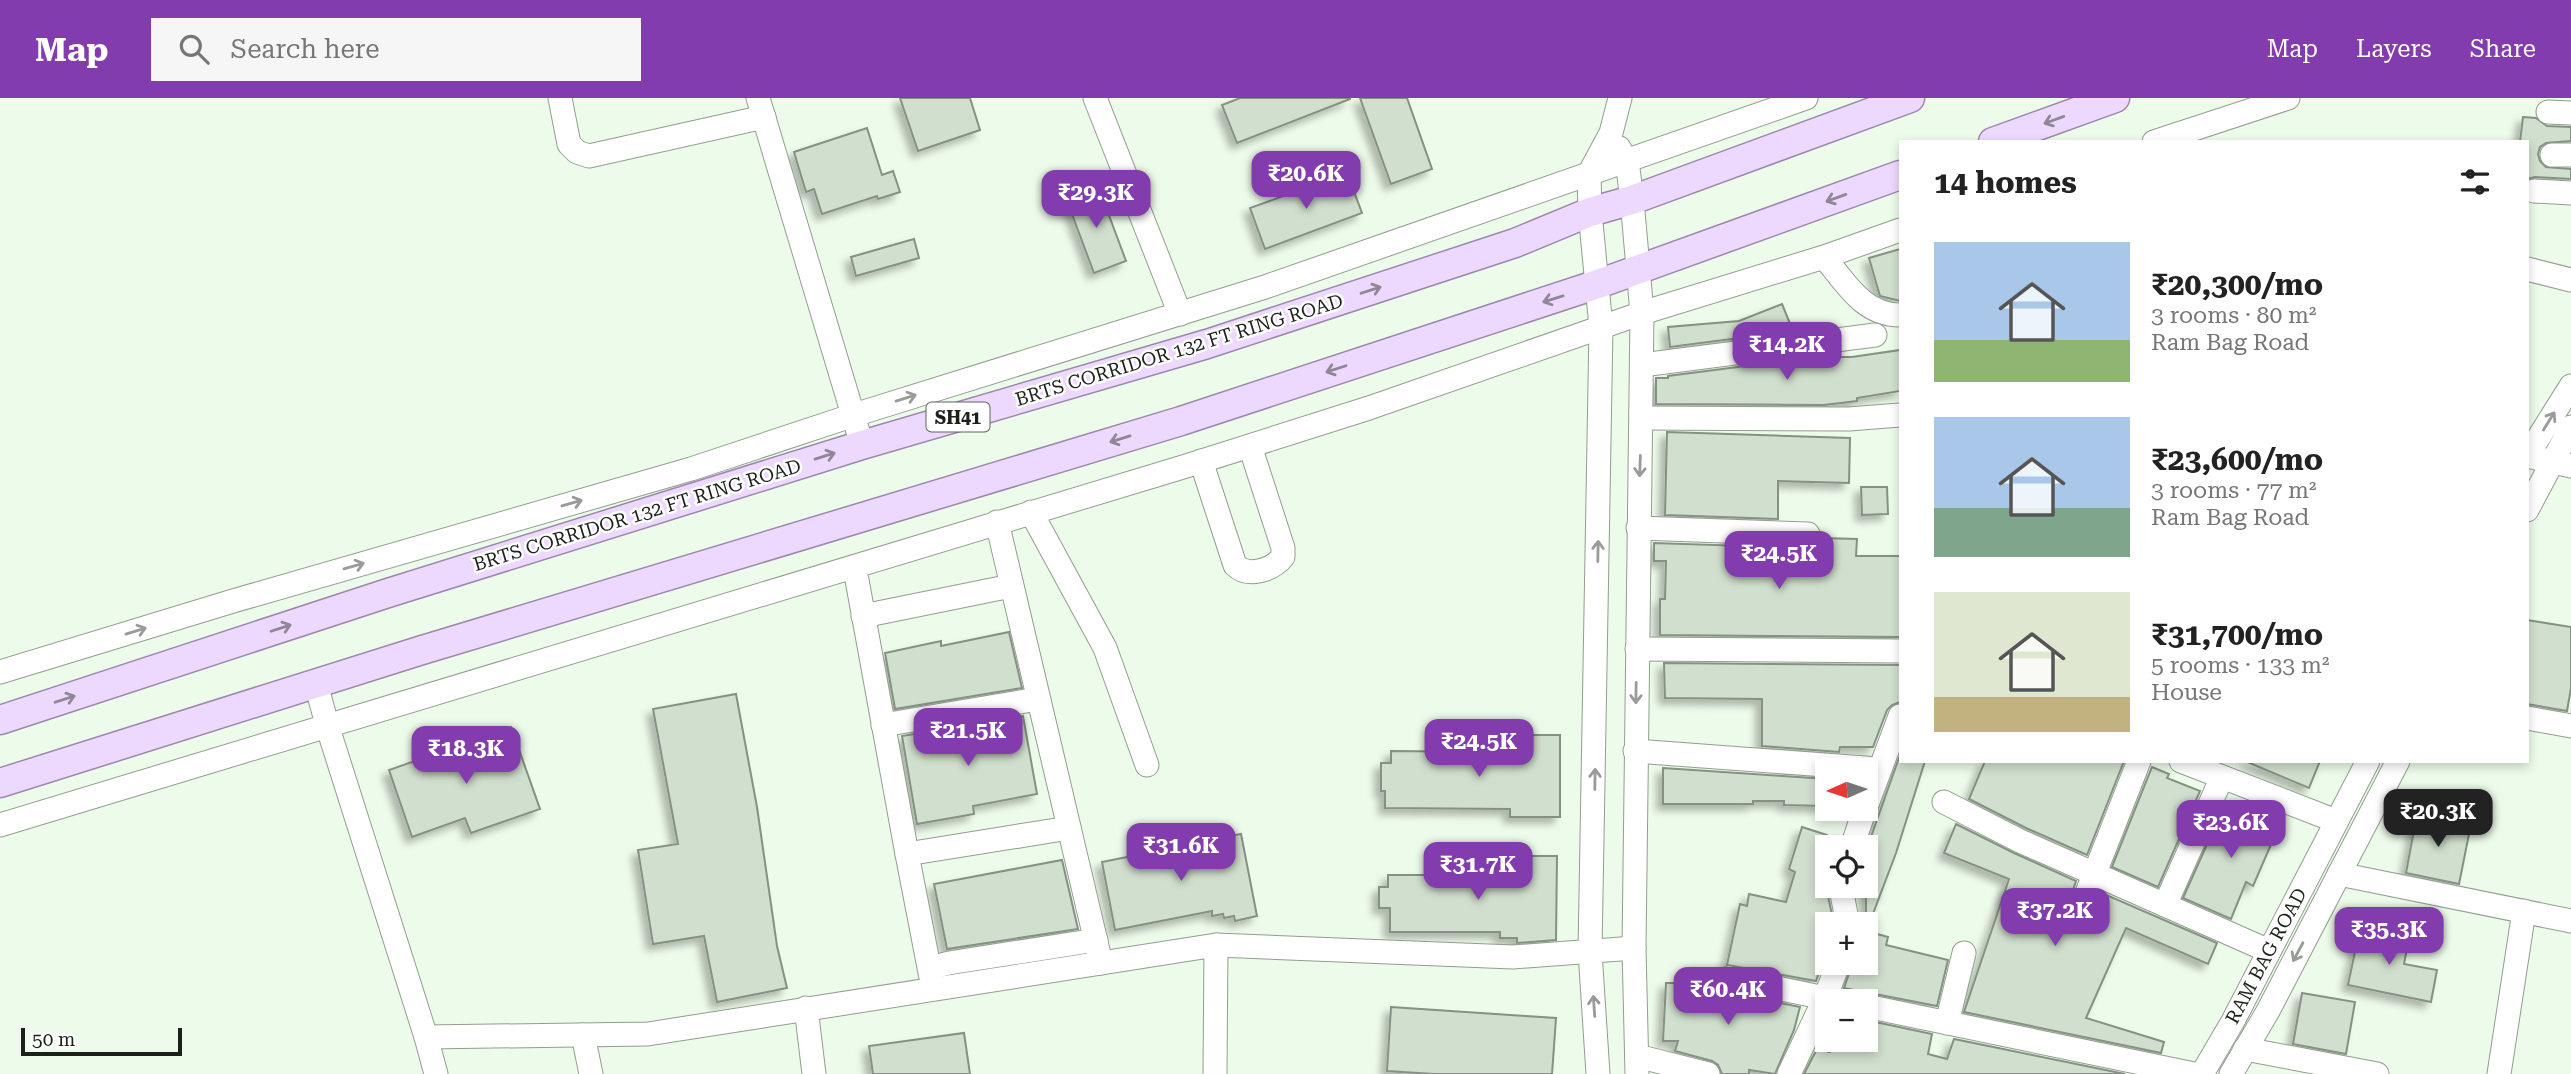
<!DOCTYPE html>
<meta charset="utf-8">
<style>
body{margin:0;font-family:"Roboto Serif",serif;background:#f6f6f6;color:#222;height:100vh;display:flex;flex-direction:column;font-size:26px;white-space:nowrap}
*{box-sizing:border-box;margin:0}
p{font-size:23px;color:#767676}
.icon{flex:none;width:38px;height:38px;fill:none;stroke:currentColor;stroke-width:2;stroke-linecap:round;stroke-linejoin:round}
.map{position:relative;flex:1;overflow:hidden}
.details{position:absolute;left:1899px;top:42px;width:630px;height:623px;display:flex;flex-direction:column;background:#fff;border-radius:0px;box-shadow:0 4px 10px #0003}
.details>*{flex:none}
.needle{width:46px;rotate:267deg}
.tools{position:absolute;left:1815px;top:660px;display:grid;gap:14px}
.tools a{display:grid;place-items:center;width:63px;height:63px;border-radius:0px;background:#fff;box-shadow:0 4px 10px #0003;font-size:35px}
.scale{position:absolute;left:21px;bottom:18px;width:161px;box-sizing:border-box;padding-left:7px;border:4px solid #1b201a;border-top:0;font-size:19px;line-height:24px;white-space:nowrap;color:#1b201a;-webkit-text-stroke:5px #fff;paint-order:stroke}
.price{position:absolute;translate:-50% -60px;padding:0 16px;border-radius:14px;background:#833cae;color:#fff;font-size:23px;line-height:46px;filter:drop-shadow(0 2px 4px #0008)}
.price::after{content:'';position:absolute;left:50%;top:42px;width:21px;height:16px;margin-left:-10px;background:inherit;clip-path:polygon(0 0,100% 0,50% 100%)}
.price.on{background:#222;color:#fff}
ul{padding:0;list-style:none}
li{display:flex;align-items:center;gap:21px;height:175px;padding:0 35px}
li span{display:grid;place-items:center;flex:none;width:196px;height:140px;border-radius:0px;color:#555}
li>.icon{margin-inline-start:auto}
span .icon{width:84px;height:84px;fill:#fffc;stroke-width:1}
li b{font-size:30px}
h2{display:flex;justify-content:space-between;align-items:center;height:84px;padding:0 35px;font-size:30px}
header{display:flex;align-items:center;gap:42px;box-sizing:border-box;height:98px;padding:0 35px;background:#833cae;color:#fff}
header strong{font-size:33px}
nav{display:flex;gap:38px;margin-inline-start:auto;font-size:24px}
.search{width:490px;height:63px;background:#f6f6f6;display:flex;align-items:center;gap:18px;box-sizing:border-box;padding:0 24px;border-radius:0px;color:#767676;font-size:26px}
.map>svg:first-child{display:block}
</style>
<header>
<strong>Map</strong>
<div class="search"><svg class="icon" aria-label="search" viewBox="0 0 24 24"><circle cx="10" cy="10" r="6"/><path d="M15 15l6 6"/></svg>Search here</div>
<nav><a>Map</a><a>Layers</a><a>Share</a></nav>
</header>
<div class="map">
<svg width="2571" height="976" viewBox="0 0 2571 976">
<defs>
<filter id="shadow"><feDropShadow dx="-6" dy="6" stdDeviation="3.5" flood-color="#0004"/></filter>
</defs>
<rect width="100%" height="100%" fill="#edfbea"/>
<g fill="#d1dfce" stroke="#859283" stroke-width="2" filter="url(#shadow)">
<path d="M900 0H970L980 32 918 53Z"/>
<path d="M1240 0H1350V1L1237 45 1222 7Z"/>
<path d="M1360 0H1407L1432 71 1391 86Z"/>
<path d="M2523 19 2536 20 2547 28 2571 29V43L2546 45 2540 49 2538 56 2540 63 2546 69 2571 71V81L2535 79 2527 81V44H2520Z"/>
<path d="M867 30 882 77 893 73 900 94 878 101 877 98 822 116 814 91 806 94 794 54Z"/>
<path d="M1347 75 1362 115 1265 151 1250 110Z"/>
<path d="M1098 88 1126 163 1094 175 1066 100Z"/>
<path d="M914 141 919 160 856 178 851 159Z"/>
<path d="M1900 151V203L1880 198 1869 160Z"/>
<path d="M1782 206 1793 233 1670 249 1668 229 1739 223Z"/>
<path d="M1900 252V293L1857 300V303L1824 307 1656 306V280H1668V278L1838 256 1839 259H1852Z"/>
<path d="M1667 334 1850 340 1849 385 1778 383V421L1665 417Z"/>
<path d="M1861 389H1887L1888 416 1862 417Z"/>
<path d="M1821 440 1857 441 1856 458H1900V539L1660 537V501H1665L1666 463H1654V445L1808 450 1815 448Z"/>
<path d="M2527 522 2571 529V590L2567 613 2527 606Z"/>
<path d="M1009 534 1022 590 895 611 885 555 941 543V548Z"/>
<path d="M1664 565 1900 567V604L1892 607 1887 612 1873 649H1840L1839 654 1762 648V601L1665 600Z"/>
<path d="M736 596 757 709 777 848 787 890 717 904 704 838 653 846 638 752 678 746 653 611Z"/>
<path d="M1023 618 1037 696 973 708 974 716 917 726 902 638Z"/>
<path d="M511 629 540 711 471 735 465 720 412 739 389 672Z"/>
<path d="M1522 637H1560V719H1510V711L1385 710V693H1381V665H1391V653L1507 654V647H1522Z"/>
<path d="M1900 657V663H1925L1896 755 1868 829H1866V753Z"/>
<path d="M1985 663H2124L2087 757 2026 730 1969 701Z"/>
<path d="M2245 663H2320L2309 690Z"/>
<path d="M2152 669 2169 676 2167 680 2200 693 2158 789 2112 769Z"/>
<path d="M1663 670 1827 681V708L1784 707V703H1753V706H1663Z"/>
<path d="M2226 704 2279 728 2253 788 2246 784 2231 821 2183 800Z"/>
<path d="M2417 716 2471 726 2459 786 2406 775Z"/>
<path d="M1956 726 2014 755 2076 783 2065 816 2068 823 2073 828 2082 829 2088 825 2102 795 2217 845 2208 866 2126 830 2086 920 2164 944 2161 955 1964 914 2009 781 1944 755Z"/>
<path d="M1802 729 1827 737V788H1829L1828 798 1834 826H1827V852L1816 883 1727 867 1740 806 1747 808 1749 796 1786 804 1795 774 1789 771Z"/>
<path d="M1241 736 1257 818 1235 823 1234 818 1224 820 1223 816 1212 818V813L1115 832 1102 764Z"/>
<path d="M1523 758H1557L1556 842 1517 845V840H1500V834H1390V810H1379V789H1388V777H1516V771H1523Z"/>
<path d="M1062 762 1078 831 947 851 934 786Z"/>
<path d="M2360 830 2409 840 2404 866 2437 872 2431 904 2348 887Z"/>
<path d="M1866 833 1888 839 1886 847 1948 862 1937 908 1844 890 1853 864H1866Z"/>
<path d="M1666 885H1709L1726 894 1800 909 1794 932 1775 976 1749 972V976H1722L1718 967 1712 963 1675 953 1678 943H1663Z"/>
<path d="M2302 895 2355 904 2346 956 2293 946Z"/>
<path d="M1391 909 1556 920 1552 976H1434L1387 973Z"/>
<path d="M1866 922 1932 936 1928 956 1947 961 1954 941 2125 976H1804L1817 951 1830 954 1833 942H1866Z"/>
<path d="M964 935 970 976H873L869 948Z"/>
</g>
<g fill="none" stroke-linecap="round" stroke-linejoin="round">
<defs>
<g id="minor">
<path d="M560 0 569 46 577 54 589 58 764 19"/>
<path d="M758 0 862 347"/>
<path d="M1095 0 1180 216"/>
<path d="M2548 14 2571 15"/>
<path d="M2154 44 2288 0"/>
<path d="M1619 50 1627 63 1632 102 1642 215 1634 850 1637 976"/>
<path d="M2552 57H2571"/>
<path d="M2534 93 2571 95"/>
<path d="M1824 159C1846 185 1863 217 1900 217"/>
<path d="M2527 171 2571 182"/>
<path d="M1642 267 1875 237"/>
<path d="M2571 288 2527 358 2571 368"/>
<path d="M1642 320 1849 321 1900 317"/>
<path d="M1201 363 1235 467C1248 480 1272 472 1283 459V450L1250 348"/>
<path d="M2527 412 2571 329"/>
<path d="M1031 414 1105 550 1147 667"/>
<path d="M997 424 1101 865"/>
<path d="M1638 430 1808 436"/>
<path d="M857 482 907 756"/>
<path d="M863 518 1011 488"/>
<path d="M1637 551 1900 553"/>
<path d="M0 574 233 503 691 371 854 317 1265 189 1806 0"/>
<path d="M316 586 328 630 426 939 648 936 1216 847 1215 976"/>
<path d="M2527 620 2571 628"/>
<path d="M883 627 1038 601"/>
<path d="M1635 653 1878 671"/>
<path d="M2181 663 2336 723"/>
<path d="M1944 704 2020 743 2269 853"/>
<path d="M1866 709 1900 618"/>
<path d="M0 727 1183 369 1369 310 1642 215 1824 159 1900 132"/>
<path d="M1852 749 1865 710"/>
<path d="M2339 776 2571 823"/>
<path d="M1843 788 1842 796 1848 826"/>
<path d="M2165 807 2222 679"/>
<path d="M2079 815 2139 663"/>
<path d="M1216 847 1513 859 1634 850"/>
<path d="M930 870 949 865 1096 842"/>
<path d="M1729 880 1825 900 1839 864"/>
<path d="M933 890 907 756 1069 730"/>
<path d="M1866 908 2194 976"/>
<path d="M806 910 814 976"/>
<path d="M1947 925 1964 855"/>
<path d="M583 937 591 976"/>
<path d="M426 939 436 976"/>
<path d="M2245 951 2377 976"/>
<path d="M1637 958 1708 976"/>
<path d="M1598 976 1590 854 1601 229 1590 114 1589 76 1611 35 1620 0"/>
<path d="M1789 976 1825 900 1839 903"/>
<path d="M2202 976 2233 923 2368 663"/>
<path d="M2231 976 2268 913 2398 663"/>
<path d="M2499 976 2524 813"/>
</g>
<g id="major">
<path d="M1993 44 2115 0"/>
<path d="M0 622 388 495 862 347 1207 246 1515 145 1590 114 1632 102 1910 0"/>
<path d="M0 685 419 553 1181 323 1598 186 1900 77"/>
</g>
</defs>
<use href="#minor" stroke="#919e8f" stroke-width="25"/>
<use href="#major" stroke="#9d87ae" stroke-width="31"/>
<use href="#minor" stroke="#fff" stroke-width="23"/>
<use href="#major" stroke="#eed9fe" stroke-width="28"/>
</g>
<defs><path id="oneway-shaft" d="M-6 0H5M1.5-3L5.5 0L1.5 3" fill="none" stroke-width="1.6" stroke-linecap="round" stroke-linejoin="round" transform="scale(1.75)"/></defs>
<g stroke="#8f8697">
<use href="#oneway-shaft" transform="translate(2054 22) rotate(160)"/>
<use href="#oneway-shaft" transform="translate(1836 100) rotate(160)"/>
<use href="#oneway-shaft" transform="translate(1371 192) rotate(-18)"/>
<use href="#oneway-shaft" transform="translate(1553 201) rotate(163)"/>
<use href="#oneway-shaft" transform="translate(1336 271) rotate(162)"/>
<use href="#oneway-shaft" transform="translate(1120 341) rotate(163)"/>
<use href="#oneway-shaft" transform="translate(825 358) rotate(-17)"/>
<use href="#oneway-shaft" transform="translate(281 530) rotate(-18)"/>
<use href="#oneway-shaft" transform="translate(65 601) rotate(-18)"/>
</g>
<g stroke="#989b98">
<use href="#oneway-shaft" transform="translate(906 300) rotate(-17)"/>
<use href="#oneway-shaft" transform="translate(2549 323) rotate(-58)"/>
<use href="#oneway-shaft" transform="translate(1640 368) rotate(92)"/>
<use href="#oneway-shaft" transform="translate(572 405) rotate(-16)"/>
<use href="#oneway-shaft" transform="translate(1598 453) rotate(-89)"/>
<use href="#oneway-shaft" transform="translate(354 468) rotate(-16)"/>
<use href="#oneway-shaft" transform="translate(136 533) rotate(-17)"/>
<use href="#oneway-shaft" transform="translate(1636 595) rotate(91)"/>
<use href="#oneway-shaft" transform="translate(1595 681) rotate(-89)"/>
<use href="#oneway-shaft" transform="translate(2298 854) rotate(118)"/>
<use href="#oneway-shaft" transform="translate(1594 908) rotate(-94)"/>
</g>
<g text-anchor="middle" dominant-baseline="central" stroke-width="5" stroke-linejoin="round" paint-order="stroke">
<rect fill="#fff" stroke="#5f635f" stroke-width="2" x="926.5" y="304.5" width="63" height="29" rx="5"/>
<g font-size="18" font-weight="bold" fill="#1b201a">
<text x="958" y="319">SH41</text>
</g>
<g font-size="19" fill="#1b201a" stroke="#fff">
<text transform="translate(1179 252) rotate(-17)">BRTS CORRIDOR 132 FT RING ROAD</text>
<text transform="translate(637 417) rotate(-17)">BRTS CORRIDOR 132 FT RING ROAD</text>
<text transform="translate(2266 858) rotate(-62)">RAM BAG ROAD</text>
</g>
</g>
</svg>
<div class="tools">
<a><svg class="needle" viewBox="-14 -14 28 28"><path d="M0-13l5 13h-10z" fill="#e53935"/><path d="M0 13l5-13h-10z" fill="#767676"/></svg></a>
<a><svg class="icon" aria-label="locate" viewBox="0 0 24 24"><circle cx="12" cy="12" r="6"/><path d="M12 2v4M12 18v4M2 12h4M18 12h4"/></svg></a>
<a>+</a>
<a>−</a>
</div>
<div class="scale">50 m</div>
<b class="price" style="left:1306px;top:113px">₹20.6K</b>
<b class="price" style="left:1096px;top:132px">₹29.3K</b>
<b class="price" style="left:1787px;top:284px">₹14.2K</b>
<b class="price" style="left:1779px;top:493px">₹24.5K</b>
<b class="price" style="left:968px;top:670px">₹21.5K</b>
<b class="price" style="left:1479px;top:681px">₹24.5K</b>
<b class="price" style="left:466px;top:688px">₹18.3K</b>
<b class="price on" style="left:2438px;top:751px">₹20.3K</b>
<b class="price" style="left:2231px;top:762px">₹23.6K</b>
<b class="price" style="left:1181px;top:785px">₹31.6K</b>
<b class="price" style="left:1478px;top:804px">₹31.7K</b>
<b class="price" style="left:2055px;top:850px">₹37.2K</b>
<b class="price" style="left:2389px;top:869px">₹35.3K</b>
<b class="price" style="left:1728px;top:929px">₹60.4K</b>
<section class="details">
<h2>14 homes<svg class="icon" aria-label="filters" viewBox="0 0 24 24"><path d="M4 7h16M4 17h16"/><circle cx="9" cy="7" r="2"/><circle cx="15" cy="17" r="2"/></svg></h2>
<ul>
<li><span style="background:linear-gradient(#a9c7e8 70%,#8fb573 0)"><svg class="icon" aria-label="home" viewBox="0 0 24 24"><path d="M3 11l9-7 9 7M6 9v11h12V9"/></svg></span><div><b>₹20,300/mo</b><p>3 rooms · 80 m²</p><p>Ram Bag Road</p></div></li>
<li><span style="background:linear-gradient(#a9c7e8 65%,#7fa58c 0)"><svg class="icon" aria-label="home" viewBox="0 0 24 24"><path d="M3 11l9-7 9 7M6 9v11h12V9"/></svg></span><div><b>₹23,600/mo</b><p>3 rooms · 77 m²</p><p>Ram Bag Road</p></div></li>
<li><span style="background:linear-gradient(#dfe7d0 75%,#c2b280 0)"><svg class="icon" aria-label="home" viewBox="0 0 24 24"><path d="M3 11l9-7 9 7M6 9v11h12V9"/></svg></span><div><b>₹31,700/mo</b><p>5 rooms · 133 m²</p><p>House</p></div></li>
</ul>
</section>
</div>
